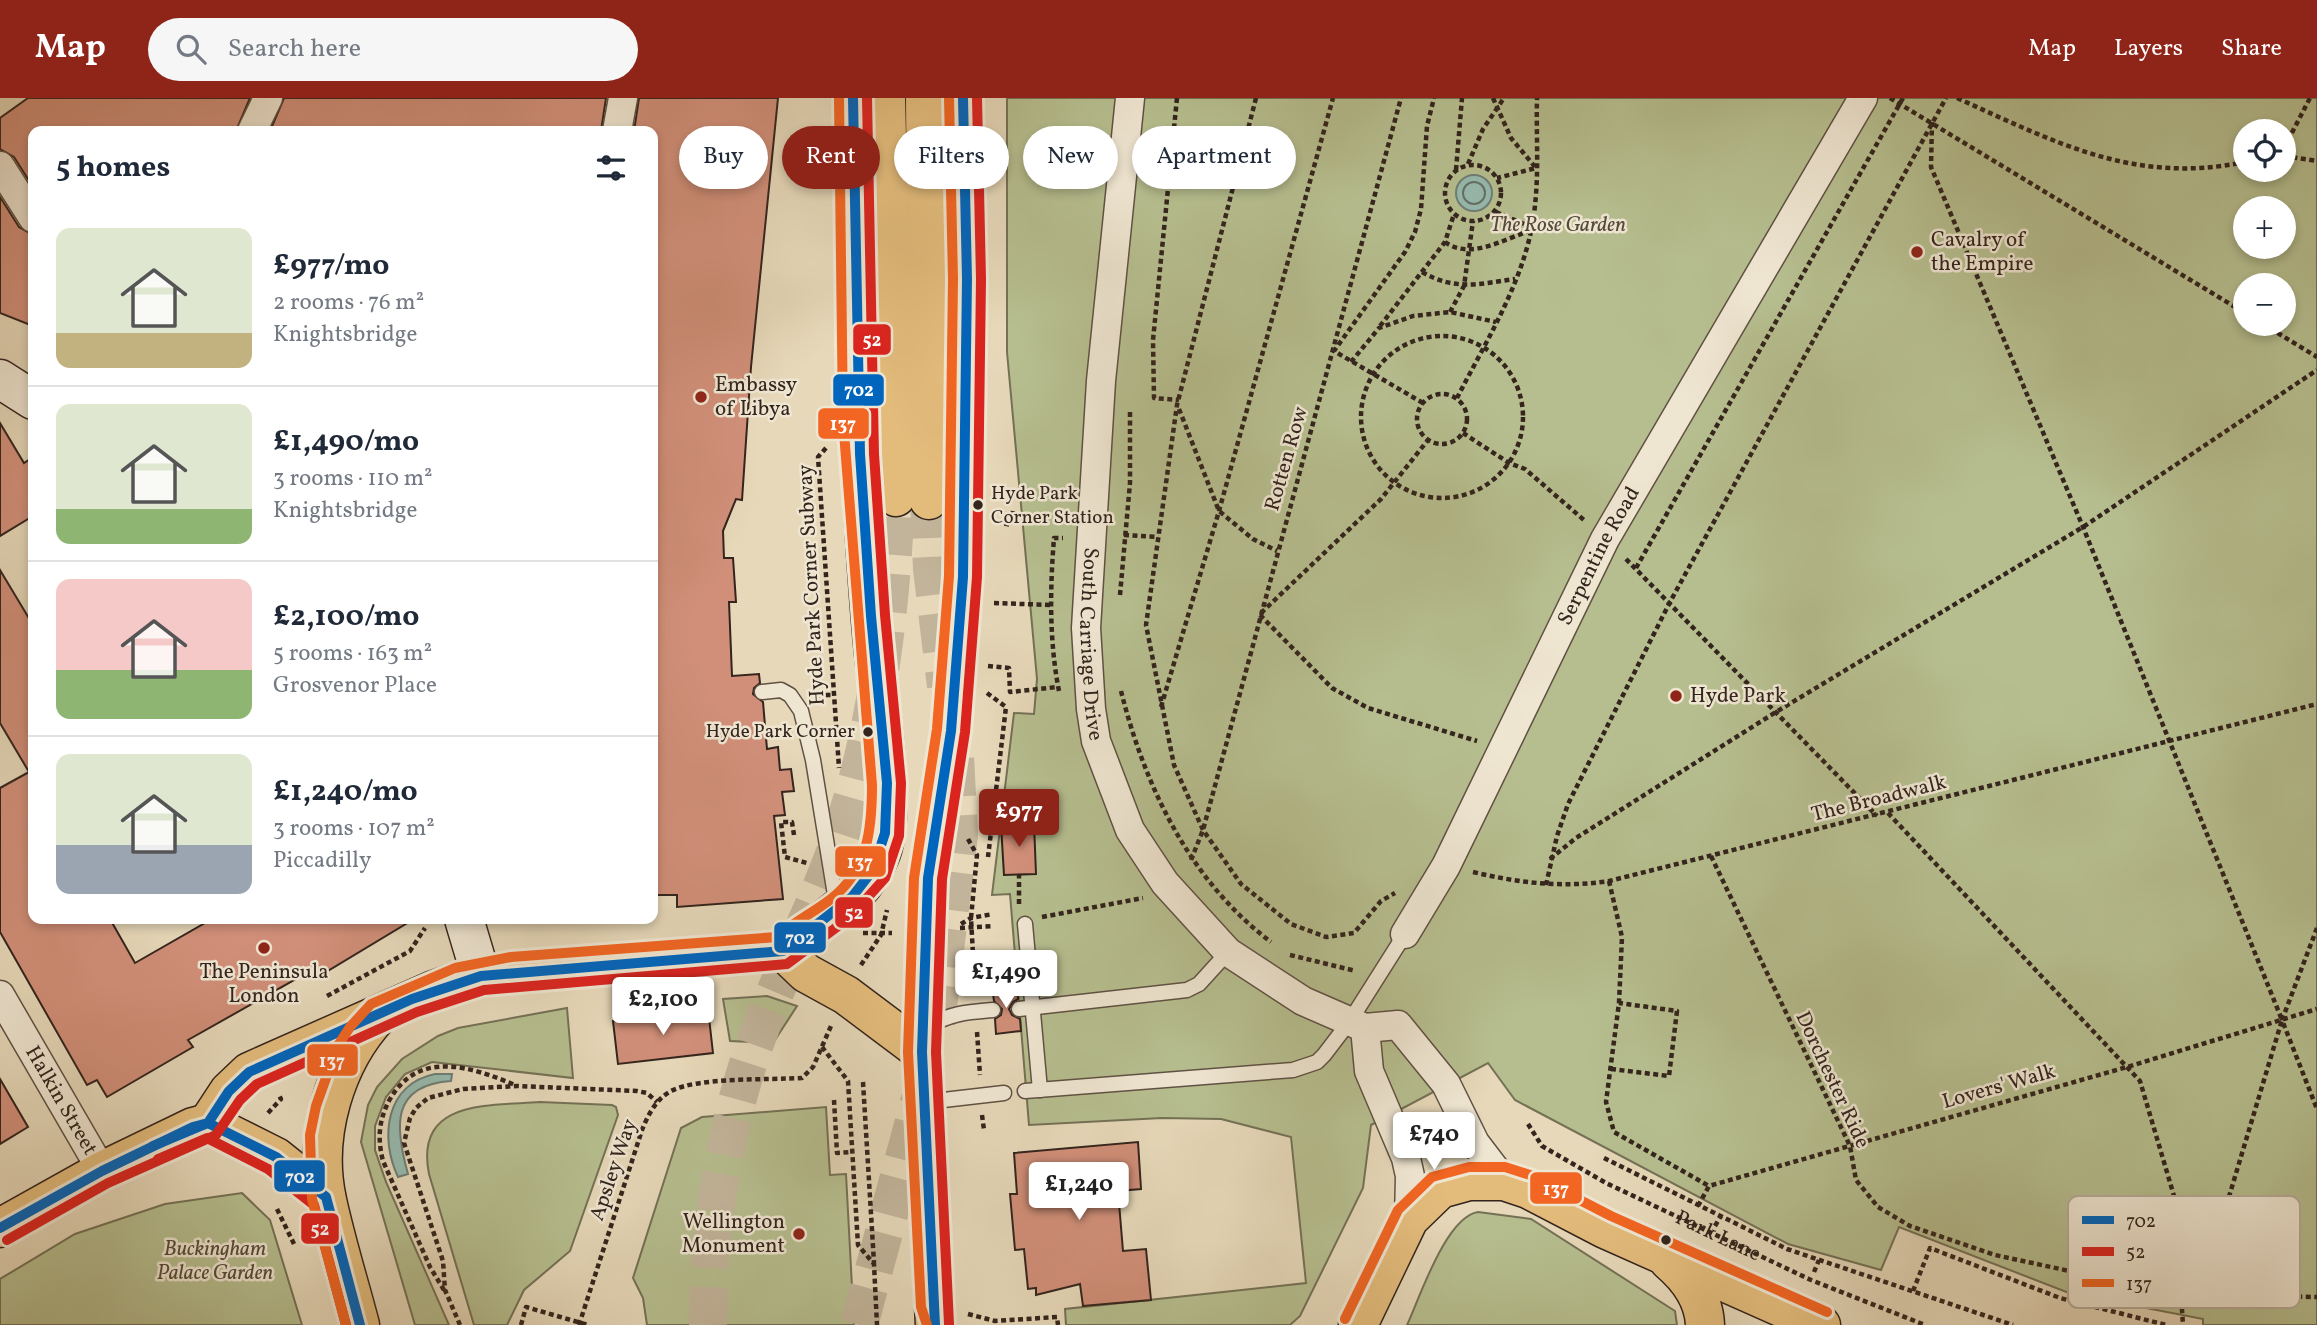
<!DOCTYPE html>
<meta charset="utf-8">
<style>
body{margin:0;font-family:Vollkorn,serif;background:#f6f6f7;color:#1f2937;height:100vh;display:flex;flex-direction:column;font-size:26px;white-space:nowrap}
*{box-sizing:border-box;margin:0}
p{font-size:23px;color:#747a83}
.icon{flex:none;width:38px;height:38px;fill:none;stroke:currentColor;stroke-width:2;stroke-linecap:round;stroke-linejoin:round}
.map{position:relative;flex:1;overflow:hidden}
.panel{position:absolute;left:28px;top:28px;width:630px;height:798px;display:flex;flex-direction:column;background:#fff;border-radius:14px;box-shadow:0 4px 10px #0003}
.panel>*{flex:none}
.banner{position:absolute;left:679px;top:28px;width:665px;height:63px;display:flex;gap:14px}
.tools{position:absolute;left:2233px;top:21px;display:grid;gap:14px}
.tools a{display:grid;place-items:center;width:63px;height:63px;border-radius:50%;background:#fff;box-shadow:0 4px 10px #0003;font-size:35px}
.price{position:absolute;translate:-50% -60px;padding:0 16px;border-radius:7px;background:#fff;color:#222;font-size:23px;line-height:46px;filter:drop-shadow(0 2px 4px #0008)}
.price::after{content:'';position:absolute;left:50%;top:42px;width:21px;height:16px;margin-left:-10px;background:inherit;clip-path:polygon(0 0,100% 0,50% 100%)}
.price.current{background:#8f2418;color:#fff}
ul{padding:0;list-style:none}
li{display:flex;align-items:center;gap:21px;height:175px;padding:0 28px}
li+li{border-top:2px solid #e0e1e3}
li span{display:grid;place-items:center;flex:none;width:196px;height:140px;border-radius:14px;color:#555}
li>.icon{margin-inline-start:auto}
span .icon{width:84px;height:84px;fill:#fffc;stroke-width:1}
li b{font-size:30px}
h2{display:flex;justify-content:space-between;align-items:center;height:84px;padding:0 28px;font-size:30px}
.pill{padding:0 24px;border-radius:32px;background:#fff;box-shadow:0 4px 10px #0003;font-size:24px;line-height:63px}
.pill.current{background:#8f2418;color:#fff}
header{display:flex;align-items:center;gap:42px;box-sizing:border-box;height:98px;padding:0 35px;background:#8f2418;color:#fff}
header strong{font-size:33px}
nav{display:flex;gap:38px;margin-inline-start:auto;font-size:24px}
.search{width:490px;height:63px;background:#f6f6f7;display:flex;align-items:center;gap:18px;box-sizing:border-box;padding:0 24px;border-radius:38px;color:#747a83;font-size:26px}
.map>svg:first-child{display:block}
</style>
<header>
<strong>Map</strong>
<div class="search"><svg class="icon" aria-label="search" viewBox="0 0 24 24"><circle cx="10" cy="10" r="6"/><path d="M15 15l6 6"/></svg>Search here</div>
<nav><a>Map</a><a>Layers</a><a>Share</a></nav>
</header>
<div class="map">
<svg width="2317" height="1227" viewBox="0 0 2317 1227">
<rect width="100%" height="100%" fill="#e6d8b9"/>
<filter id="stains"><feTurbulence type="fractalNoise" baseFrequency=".00286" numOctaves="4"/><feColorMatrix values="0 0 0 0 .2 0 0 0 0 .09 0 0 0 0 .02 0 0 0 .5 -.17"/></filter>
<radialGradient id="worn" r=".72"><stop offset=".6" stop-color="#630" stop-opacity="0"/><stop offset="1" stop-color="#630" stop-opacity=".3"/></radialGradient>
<g fill="#b6be8f" stroke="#747156" stroke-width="2" fill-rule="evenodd">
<path d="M1007 0H2317V1227H2203V1221L2069 1195 1899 1129 1881 1172 1788 1146 1515 1002 1488 965 1371 1027 1363 1090 1300 1218 1290 1227H1066L1065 1211 1306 1185 1291 1039 1221 1021 1162 1020 1029 1027 1010 796 992 797 1014 615 1034 616 1037 581 1007 254ZM2245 33H2284V72H2245ZM2245 110H2284V149H2245ZM2245 187H2284V226H2245Z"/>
<path d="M767 898 797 908 773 945 730 943 723 901Z"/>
<path d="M567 910 573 980 432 964 405 976 386 999 375 1028V1052L386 1084 449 1227H415L361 1044 368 1007 377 989 402 961 438 938 458 930Z"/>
<path d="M540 1004 612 1007 616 1009 618 1017 570 1153 524 1192 507 1227H474L429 1076C414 1001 489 1008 540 1004Z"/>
<path d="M826 1009 830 1077 846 1076 854 1227H647L643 1200 633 1180 681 1030 702 1019Z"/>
<path d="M242 1095 270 1122 302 1227H0V1181L75 1136 165 1106Z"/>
<path d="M1478 1114 1531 1121 1675 1213 1677 1227H1407C1420 1199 1446 1119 1478 1114Z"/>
</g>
<g fill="#96baaf" stroke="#6e7e75" stroke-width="2">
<circle cx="1474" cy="95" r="18"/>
<path d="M435 976H452L451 983C390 987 395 1030 408 1076L398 1079C379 1039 386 986 435 976Z"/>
</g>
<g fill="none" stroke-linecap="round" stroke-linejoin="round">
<circle stroke="#646f66" stroke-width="2" cx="1474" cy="95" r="11"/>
</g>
<g fill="#d18f79" stroke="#33241d" stroke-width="2">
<path d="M28 0H250L236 33H33V89L14 59 0 51V20Z"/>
<path d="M284 0H606L601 33H270Z"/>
<path d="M639 0H778L751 269 742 402 736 401 723 433 724 460H733L736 504H729L732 578 759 576 760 585 754 590 753 596 763 604 767 651 778 649 780 672 791 671 794 693 782 694 785 717 774 718 783 801 677 809V797H653V281L656 249H653V33H634Z"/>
<path d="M0 99 19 129 33 137V228L0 215Z"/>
<path d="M0 325 24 365 33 359V418L0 438Z"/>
<path d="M0 472 33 527V821H110L135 865 212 821H414L316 880 312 872 188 942 193 949 107 999 97 982 87 987 0 834V690L29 674 0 625Z"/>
<path d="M1034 726 1036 776 1004 777 1001 727Z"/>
<path d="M1017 888 1018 901 1013 904 1009 911 1012 917 1020 921 1021 933 996 936 995 921 1001 917 1002 911 994 903 992 889Z"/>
<path d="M708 911 713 955 618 966 613 923Z"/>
<path d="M0 981 28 1029 0 1046Z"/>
<path d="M1138 1044 1141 1091 1118 1093 1123 1153 1146 1151 1151 1202 1083 1208 1080 1186 1036 1197V1190L1028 1191 1024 1151 1015 1152 1010 1096H1017L1014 1055Z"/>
</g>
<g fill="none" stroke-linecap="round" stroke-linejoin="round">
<g stroke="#c2b49a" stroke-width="38" stroke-dasharray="38 19" stroke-linecap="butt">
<path d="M929 402 932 471 946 588"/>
<path d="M936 925 959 737 955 658"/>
<path d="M708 1227C707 1133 725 1026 758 937 780 877 810 821 832 762 875 646 891 522 896 399"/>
<path d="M859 1227 920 1001"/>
</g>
<defs>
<g id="lane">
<path d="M762 594 781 592 790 597 801 613 813 662 837 809"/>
<path d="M1025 826 1040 992"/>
<path d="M1019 911 1187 892 1199 886 1228 854"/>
<path d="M928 929C949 915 969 914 993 912"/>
<path d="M1025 993 1293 972 1317 964 1324 957 1350 923 1405 836"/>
<path d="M926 1004 1004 995"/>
</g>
<g id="street">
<path id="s2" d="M1130 0 1101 283 1086 530 1091 611 1096 643 1130 732 1165 785 1228 854 1303 903 1365 930 1398 927 1446 986 1475 1045 1504 1083"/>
<path d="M252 33 268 0"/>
<path d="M617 33 623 0"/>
<path d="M0 68 33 120"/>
<path id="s3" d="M1405 836 1446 768 1605 441 1863 0"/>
<path id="s4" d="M0 897 102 1073"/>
<path d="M1365 930 1369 973 1406 1060 1410 1078 1409 1121"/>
</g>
<g id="secondary">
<path d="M0 281 33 302"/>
<path d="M464 821 481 878"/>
</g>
<g id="primary">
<path d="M886 0 896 399"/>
<path d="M925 0 929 402"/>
</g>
<g id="highway">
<path d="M783 853 806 875 846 897 922 954"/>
<path d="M208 1025 229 993 249 974 434 892 459 883 514 873 783 853C820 821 864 803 881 755 897 709 879 605 874 555 869 506 866 456 863 407 853 272 855 136 853 0"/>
<path d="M0 1130 102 1073 193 1029 208 1025 276 1059 326 1099"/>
<path d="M1669 1163C1689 1180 1704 1200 1705 1227"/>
<path d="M360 1227C349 1185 336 1144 327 1102 313 1038 335 964 379 917"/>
<path d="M935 1227 922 954 928 780 951 633 963 479 967 181 963 0"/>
<path d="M1358 1227 1409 1121 1440 1091 1469 1083H1504L1528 1091 1605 1131 1821 1227"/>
</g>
</defs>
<use href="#lane" stroke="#605144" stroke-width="17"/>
<use href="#street" stroke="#605144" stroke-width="31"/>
<use href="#secondary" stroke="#33241d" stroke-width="41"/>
<use href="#primary" stroke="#33241d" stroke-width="41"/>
<use href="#highway" stroke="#33241d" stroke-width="41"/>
<g stroke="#33241d" stroke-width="4.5" stroke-dasharray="5 3.5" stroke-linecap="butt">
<path d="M1177 0 1153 242 1154 300 1179 302"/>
<path d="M1256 0 1177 307 1146 527 1174 667 1203 732 1241 786 1291 826 1326 839 1354 835 1381 803 1395 795"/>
<path d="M1493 0 1511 40 1536 70 1497 80"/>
<path d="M1890 0 2245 215"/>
<path d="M1957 0C2055 44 2134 87 2245 64"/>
<path d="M1932 24 1931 69 2083 429 2282 922 2222 1122 2181 1197 2183 1227"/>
<path d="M2284 50 2310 0"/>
<path d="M2284 58 2317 63"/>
<path d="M1468 66 1483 31 1504 0"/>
<circle cx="1473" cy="95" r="28"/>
<path d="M1456 72 1462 0"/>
<path d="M1496 114 1531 129"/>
<path d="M1445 144C1469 162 1503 142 1529 133"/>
<path d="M1422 174C1455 193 1479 186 1515 181"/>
<path d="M1450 214 1464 188 1473 123"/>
<path d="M2263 226 2317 259"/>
<path d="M1380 228 1445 144 1454 116"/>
<circle cx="1442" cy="319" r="81"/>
<path d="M1351 264 1379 230 1413 218 1450 214 1496 224"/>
<circle cx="1442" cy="321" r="25"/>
<path d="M1457 300C1487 241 1529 176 1535 107 1539 72 1536 35 1537 0"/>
<path d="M1423 305 1334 253 1405 154 1415 134 1421 111 1427 28 1434 0"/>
<path d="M1179 311 1219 413 1253 441 1277 453"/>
<path d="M1463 335 1509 365 1525 371 1584 422"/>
<path d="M826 350 818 359 839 670"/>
<path d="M996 424 1012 427 1013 413"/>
<path d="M1124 437 1158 439"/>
<path d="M1626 461 1877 718"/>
<path d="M1636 470 1903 0"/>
<path d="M1120 497 1130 385V314"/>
<path d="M994 505 1052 507"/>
<path d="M1261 515 1381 401 1428 342"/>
<path d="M1260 517 1332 590 1368 610 1477 643"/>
<path d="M988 568 1009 570 1010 594 1058 589"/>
<path d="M1059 593C1049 543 1050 490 1054 440H1063"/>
<path d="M1121 593C1145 689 1190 783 1271 844"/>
<path d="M987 595 1006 609 988 759"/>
<path d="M817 597H834"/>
<path d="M1161 609 1219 413 1333 0"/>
<path d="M1888 715 2140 983 2195 1169"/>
<path d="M794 737 792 724H781L785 759 807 765"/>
<path d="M968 741 977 757 971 820 975 893"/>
<path d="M1711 758 1850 1048 1856 1082 1878 1109 1910 1128 1995 1157 2181 1197 2317 1199"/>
<path d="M1550 761 1576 740 1776 614 2083 429 2317 272"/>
<path d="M1191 762 1203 732 1401 0"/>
<path d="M1473 774C1519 785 1563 790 1609 783L2317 606"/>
<path d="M1609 783 1622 839 1619 905 1606 1004 1614 1034 1709 1088"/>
<path d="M1546 787 1557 738 1568 706 1670 504 1946 0"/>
<path d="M1019 806V776"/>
<path d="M1042 819 1143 800"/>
<path d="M961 826 971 820 993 816"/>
<path d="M960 830 993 828"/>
<path d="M2317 830 2282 922 2317 1011"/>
<path d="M863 835H892"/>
<path d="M1290 857 1356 873"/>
<path d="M861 867 881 837 887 812"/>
<path d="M327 898 410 853 425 830"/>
<path d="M977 934 980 977"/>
<path d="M822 949 848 983 858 1147 874 1166 877 1227"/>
<path d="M1611 971 1669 978 1677 913 1619 905"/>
<path d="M863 984 874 1165"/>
<path d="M834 1002 837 1055 852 1054"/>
<path d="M268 1015 281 1001 279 997"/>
<path d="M982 1017 984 1032"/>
<path id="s1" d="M1528 1026 1542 1048 1606 1085 1811 1182 1925 1227"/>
<path d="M1604 1060 1787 1151 2013 1227"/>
<path d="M1698 1108 1709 1088 2127 969 2317 911"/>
<path d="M277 1111 294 1146"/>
<path d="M1715 1128 1721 1118"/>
<path d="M1814 1174 1819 1162"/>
<path d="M444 1192 430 1169 383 1063C377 1040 379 1021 390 1001 419 951 472 969 515 987"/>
<path d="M1913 1193 1930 1150 2060 1200 2166 1227"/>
<path d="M968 1216 995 1223 1057 1219 1058 1227"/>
<path d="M460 1227 445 1192 443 1163 404 1045 410 1020 416 1010 428 1000 463 991 517 988 637 993 647 995 657 1004"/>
<path d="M521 1227 526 1209 588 1227"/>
<path d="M579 1227 642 1032C648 1017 656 1001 671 993 698 979 769 982 802 980L813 969 831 928"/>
</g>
<use href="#lane" stroke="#efe6d2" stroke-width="14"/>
<use href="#street" stroke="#efe6d2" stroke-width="28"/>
<use href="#secondary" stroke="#efe6d2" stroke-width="38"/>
<use href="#primary" stroke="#e3bc7c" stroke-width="38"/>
<use href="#highway" stroke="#e3bc7c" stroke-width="38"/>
<defs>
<g id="bus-1">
<path d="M153 1048 208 1025 276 1059 326 1099 360 1227"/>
<path d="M0 1130 102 1073 193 1029 208 1025 229 993 249 974 412 901 481 878 783 853 852 799 873 772 885 735 887 685 871 518 860 356 853 0"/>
<path d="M935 1227 922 954 928 780 951 633 963 479 967 181 963 0"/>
</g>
<g id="bus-2">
<path d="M158 1061 207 1040 268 1071 314 1107 346 1227"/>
<path d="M7 1142 108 1085 216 1037 240 1002 257 986 417 914 484 892 787 866 849 820 885 780 899 738 901 685 885 517 874 356 867 0"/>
<path d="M949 1226 936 954 942 781 965 634 977 479 981 181 977 0"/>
</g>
<g id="bus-3">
<path d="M1345 1221 1398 1112 1432 1079 1469 1069H1505L1533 1078 1611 1118 1827 1214"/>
<path d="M346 1227 312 1101 310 1037 316 1008 337 949 350 929 371 906 455 870 511 859 777 839C795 823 813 815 831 801 868 772 872 731 872 687L843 322 839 0"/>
<path d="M927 1227 921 1209 908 954 914 780 937 631 949 478 953 181 949 0"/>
</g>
</defs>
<use href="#bus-1" stroke="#efe6d2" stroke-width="16"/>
<use href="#bus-2" stroke="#efe6d2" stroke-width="16"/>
<use href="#bus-3" stroke="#efe6d2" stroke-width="16"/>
<use href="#bus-1" stroke="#0065bd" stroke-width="10"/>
<use href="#bus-2" stroke="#dc241f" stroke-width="10"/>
<use href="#bus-3" stroke="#f26522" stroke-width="10"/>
</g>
<g fill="#8f2418" stroke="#efe6d2" stroke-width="2.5">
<circle cx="1917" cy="154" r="7"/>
<circle cx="701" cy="299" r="7"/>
<circle cx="1676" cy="598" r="7"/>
<circle cx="264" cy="850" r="7"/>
<circle cx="799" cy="1136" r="7"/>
</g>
<g fill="#33241d" stroke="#efe6d2" stroke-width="2.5">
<circle cx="978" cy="407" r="6"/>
<circle cx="868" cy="634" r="6"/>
<circle cx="1666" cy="1142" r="6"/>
</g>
<g text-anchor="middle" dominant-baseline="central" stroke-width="5" stroke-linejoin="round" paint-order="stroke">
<g font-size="19" fill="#33241d" stroke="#efe6d2" text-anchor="start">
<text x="991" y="396">Hyde Park<tspan x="991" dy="24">Corner Station</tspan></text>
<text x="855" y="634" text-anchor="end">Hyde Park Corner</text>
</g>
<g font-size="21" font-style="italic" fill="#544a3a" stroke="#efe6d2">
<text x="1558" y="127">The Rose Garden</text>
<text x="215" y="1151">Buckingham<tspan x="215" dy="24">Palace Garden</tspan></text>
</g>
<g font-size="21" fill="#33241d" stroke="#efe6d2" text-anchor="start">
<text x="1931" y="142">Cavalry of<tspan x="1931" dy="24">the Empire</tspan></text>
<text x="715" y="287">Embassy<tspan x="715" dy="24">of Libya</tspan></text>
<text x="1690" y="598">Hyde Park</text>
<text x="264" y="874" text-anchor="middle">The Peninsula<tspan x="264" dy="24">London</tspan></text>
<text x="785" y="1124" text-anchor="end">Wellington<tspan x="785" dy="24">Monument</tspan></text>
</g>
<g font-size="21" fill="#33241d" stroke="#efe6d2">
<text transform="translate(1287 361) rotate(-74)">Rotten Row</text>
<text stroke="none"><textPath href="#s3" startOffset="425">Serpentine Road</textPath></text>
<text transform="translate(812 487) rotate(-93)">Hyde Park Corner Subway</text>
<text stroke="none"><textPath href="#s2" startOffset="548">South Carriage Drive</textPath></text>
<text transform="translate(1879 701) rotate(-14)">The Broadwalk</text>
<text transform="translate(1832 982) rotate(65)">Dorchester Ride</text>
<text transform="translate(1999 989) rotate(-16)">Lovers' Walk</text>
<text stroke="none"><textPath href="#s4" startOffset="122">Halkin Street</textPath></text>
<text transform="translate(614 1072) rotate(-71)">Apsley Way</text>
<text stroke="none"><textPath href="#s1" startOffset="224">Park Lane</textPath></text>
</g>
</g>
<rect x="2068" y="1098" width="232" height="112" rx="10" fill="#efe6d2" stroke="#b7ac9c" stroke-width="2"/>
<rect x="2082" y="1118" width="32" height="8" fill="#0065bd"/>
<rect x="2082" y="1149" width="32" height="9" fill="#dc241f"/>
<rect x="2082" y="1181" width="32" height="8" fill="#f26522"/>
<g font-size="19" fill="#33241d">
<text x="2126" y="1129">702</text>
<text x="2126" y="1160">52</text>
<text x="2126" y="1192">137</text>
</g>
<g stroke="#efe6d2" stroke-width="2.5">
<rect x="852" y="225" width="40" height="33" rx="7" fill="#dc241f"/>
<rect x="832" y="275" width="53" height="34" rx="7" fill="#0065bd"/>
<rect x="817" y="309" width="53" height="33" rx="7" fill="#f26522"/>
<rect x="834" y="747" width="53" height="33" rx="7" fill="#f26522"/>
<rect x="834" y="798" width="40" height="33" rx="7" fill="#dc241f"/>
<rect x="773" y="823" width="54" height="33" rx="7" fill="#0065bd"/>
<rect x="306" y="945" width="53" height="34" rx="7" fill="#f26522"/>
<rect x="273" y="1061" width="53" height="34" rx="7" fill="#0065bd"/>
<rect x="1529" y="1073" width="54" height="34" rx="7" fill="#f26522"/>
<rect x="300" y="1114" width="40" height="33" rx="7" fill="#dc241f"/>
</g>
<g font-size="19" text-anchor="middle" font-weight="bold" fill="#fff">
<text x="872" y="248">52</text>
<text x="859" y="298">702</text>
<text x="843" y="332">137</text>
<text x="860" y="770">137</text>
<text x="854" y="821">52</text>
<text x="800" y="846">702</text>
<text x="332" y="969">137</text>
<text x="300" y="1085">702</text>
<text x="1556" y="1097">137</text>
<text x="320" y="1137">52</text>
</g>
<rect width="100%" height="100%" filter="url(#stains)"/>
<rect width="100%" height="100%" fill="url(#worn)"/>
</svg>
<div class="tools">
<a><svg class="icon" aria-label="locate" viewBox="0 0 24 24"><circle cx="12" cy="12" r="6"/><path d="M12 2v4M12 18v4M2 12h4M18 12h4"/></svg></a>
<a>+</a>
<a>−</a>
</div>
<b class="price current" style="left:1019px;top:751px">£977</b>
<b class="price" style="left:1006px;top:912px">£1,490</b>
<b class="price" style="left:663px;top:939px">£2,100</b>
<b class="price" style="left:1434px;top:1074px">£740</b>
<b class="price" style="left:1079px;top:1124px">£1,240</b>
<div class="banner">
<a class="pill">Buy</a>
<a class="pill current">Rent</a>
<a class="pill">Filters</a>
<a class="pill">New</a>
<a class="pill">Apartment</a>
</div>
<section class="panel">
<h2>5 homes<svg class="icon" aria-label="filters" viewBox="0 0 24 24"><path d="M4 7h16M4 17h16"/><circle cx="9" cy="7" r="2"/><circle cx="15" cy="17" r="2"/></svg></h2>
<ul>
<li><span style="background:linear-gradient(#dfe7d0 75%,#c2b280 0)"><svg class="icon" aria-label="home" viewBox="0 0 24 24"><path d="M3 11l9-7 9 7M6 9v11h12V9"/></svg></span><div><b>£977/mo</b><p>2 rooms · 76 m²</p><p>Knightsbridge</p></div></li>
<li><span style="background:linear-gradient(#dfe7d0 75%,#8fb573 0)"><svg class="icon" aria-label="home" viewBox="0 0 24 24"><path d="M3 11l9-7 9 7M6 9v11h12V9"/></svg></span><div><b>£1,490/mo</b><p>3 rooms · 110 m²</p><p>Knightsbridge</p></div></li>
<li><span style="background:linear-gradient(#f6c9c9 65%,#8fb573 0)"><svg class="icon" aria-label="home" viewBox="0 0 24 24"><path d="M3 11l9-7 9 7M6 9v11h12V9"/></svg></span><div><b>£2,100/mo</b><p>5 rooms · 163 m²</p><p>Grosvenor Place</p></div></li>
<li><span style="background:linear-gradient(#dfe7d0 65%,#9aa5b1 0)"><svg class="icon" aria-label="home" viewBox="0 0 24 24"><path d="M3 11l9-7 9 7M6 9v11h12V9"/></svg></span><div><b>£1,240/mo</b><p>3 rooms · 107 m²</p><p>Piccadilly</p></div></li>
</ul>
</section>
</div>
